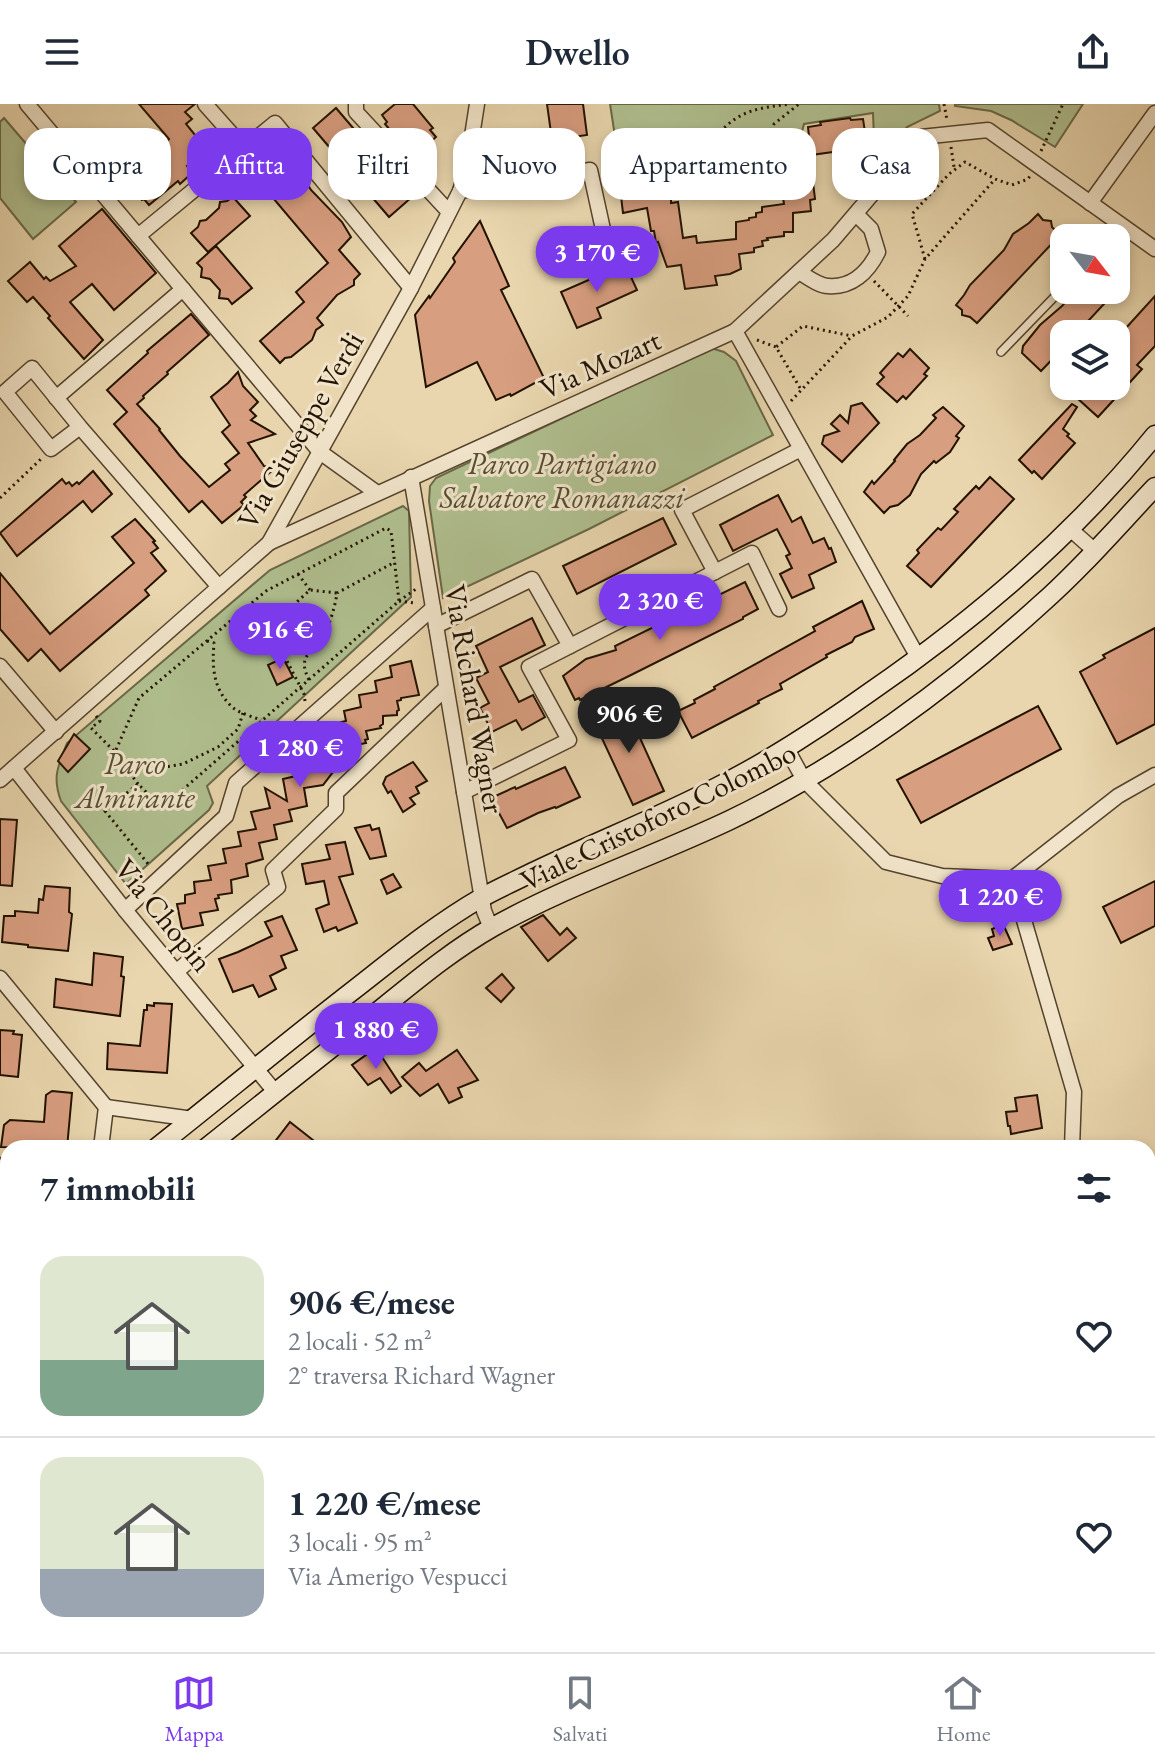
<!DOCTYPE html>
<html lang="it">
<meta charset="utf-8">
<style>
body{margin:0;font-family:"EB Garamond",serif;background:#f6f6f7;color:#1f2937;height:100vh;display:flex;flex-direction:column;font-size:30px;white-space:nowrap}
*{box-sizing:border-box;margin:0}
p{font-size:26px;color:#747a83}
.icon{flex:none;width:44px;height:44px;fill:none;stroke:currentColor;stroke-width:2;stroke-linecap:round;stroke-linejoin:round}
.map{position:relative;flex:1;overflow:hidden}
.sheet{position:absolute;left:0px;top:1036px;width:1156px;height:512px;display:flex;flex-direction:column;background:#fff;border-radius:24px 24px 0 0;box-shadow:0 4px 12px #0003}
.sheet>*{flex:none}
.top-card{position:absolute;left:24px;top:24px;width:1108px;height:72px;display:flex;gap:16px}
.needle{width:52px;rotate:121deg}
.tools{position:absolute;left:1050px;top:120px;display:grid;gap:16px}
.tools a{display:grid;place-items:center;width:80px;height:80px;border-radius:16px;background:#fff;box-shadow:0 4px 12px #0003;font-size:40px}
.price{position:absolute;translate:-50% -68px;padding:0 18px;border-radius:28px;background:#7c3aed;color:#fff;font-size:26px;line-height:52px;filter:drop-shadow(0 2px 4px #0008)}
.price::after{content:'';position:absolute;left:50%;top:48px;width:24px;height:18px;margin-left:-12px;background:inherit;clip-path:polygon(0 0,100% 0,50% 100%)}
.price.on{background:#222;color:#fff}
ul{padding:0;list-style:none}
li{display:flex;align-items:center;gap:24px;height:200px;padding:0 40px}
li+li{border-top:2px solid #e0e1e3}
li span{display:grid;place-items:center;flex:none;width:224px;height:160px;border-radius:24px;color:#555}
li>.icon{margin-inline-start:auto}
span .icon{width:96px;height:96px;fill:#fffc;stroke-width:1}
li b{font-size:34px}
h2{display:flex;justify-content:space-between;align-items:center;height:96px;padding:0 40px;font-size:34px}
.tag{padding:0 28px;border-radius:24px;background:#fff;box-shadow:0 4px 12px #0003;font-size:28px;line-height:72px}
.tag.on{background:#7c3aed;color:#fff}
header{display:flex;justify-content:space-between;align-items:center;height:104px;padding:0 40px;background:#fff;font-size:36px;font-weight:600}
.dock{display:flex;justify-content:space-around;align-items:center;height:112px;border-top:2px solid #e0e1e3;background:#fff;font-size:22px;color:#747a83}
.dock a{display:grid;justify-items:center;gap:4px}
.dock .on{color:#7c3aed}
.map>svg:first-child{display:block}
</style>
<header><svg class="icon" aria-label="menu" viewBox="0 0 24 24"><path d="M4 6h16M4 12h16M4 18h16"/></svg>Dwello<svg class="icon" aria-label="share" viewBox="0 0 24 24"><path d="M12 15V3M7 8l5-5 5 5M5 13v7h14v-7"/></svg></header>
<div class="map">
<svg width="1155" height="1548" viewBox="0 0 1155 1548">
<rect width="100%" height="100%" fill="#e9d6ae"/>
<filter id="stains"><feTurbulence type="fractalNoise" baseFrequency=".0025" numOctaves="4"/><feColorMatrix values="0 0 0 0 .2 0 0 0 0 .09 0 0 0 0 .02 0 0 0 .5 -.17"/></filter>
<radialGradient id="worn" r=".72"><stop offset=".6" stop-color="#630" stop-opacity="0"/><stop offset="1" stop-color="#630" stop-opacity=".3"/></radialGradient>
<g fill="#b0bf8f" stroke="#696848" stroke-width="2">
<path d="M610 0H939L940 7 907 23 875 61 873 9 804 20 797 46 621 71Z"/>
<path d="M955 0H1083L1055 43 1011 16 991 7 955 2Z"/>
<path d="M4 14 76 98 33 135 0 94V18Z"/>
<path d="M711 244 724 248 736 257 773 331 589 425 443 494 429 397 430 382 436 374Z"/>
<path d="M403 402 409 407 411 493 207 682 213 699 209 706 126 780 61 697C52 673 58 662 67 639L270 466Z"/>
</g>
<g fill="#d89e80" stroke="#221200" stroke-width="2">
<path d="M139 0H195L185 8 192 15 186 20 204 42 197 48 200 51 187 62 192 69 180 80 178 77 149 101 144 95 142 96 125 78 118 84 116 82 114 84 97 63 118 46 123 53 127 49 143 67 164 47 162 45 168 40 166 38 169 35Z"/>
<path d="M395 0H413L433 24 430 26 436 33 428 40 430 43 417 53 412 46 409 49 385 20 387 18 382 11Z"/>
<path d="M547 0H583L587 31 552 36Z"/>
<path d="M336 4 412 93 389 113 313 24Z"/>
<path d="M850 14 851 16 863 15 867 41 862 42V44L811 51 808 23 821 21 820 18Z"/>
<path d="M809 45 815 95 810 96 811 107 793 109V128H784V132L767 134 768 136 762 137 763 142 754 144V148L739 150 741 165 730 170 715 172 717 181 685 185 681 161 667 163 658 138 656 139 654 127H651L647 104 623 109 619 75 662 69 665 86 668 85 669 95H671V99L678 98 683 134 696 132 697 139 736 135V118L749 116V114L756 113V109L762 108V103L784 100 779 68H783L780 51Z"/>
<path d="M282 51 305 76 311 86 342 118 351 133 339 146 360 170 354 176V181L337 191 317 214 323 221 316 226 312 236 291 253 285 254 280 259 260 237 304 198 296 188 328 159 262 81 265 79 255 69 267 58 269 61 279 52 280 53Z"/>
<path d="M233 93 250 112 208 148 191 129 198 123 200 117 206 116 219 104 220 98 227 97Z"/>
<path d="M102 105 156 169 114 206 92 180 70 198 103 236 84 255 48 214 50 212 33 193 27 198 8 177 30 158 44 175 46 173 50 177 76 162 59 142Z"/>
<path d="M1038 110 1043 116 1051 117 1052 123 1060 131 977 219 970 213 962 211V206L956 201 964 191 970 181 1004 146 1013 130 1029 119Z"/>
<path d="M480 117 509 182 501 186 544 274 511 292 510 290 496 296 477 258 426 283 415 211 429 192 430 194 455 158 453 154Z"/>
<path d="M216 142 252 184 232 200 228 195 219 194 220 186 210 175 201 173 202 164 197 159Z"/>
<path d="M625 160 637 186 597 204 601 214 577 224 561 188Z"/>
<path d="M1076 186H1117L1076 230H1064V243L1041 267 1022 249 1023 242 1040 221 1062 202Z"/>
<path d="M1155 192V242L1137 261 1142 265 1098 313 1076 293 1078 290 1077 287 1082 282H1116V235Z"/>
<path d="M191 210 209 231 167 268 168 270 143 292 144 294 137 300 160 325 159 326 180 352 209 383 230 366 225 360 239 349 222 328 230 321 211 293 228 279 238 268 243 282 258 298 250 306 256 312 251 316 275 330 248 339 264 362 275 364 244 391 246 393 241 398 244 401 222 419 202 397 189 408 114 320 127 308 107 286 148 249 147 247Z"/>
<path d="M910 245 929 264 924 270 927 272 906 295 903 292 897 298 877 280 884 273 880 269 898 249 903 253Z"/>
<path d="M862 299 879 319 842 358 822 340 824 332 839 327 831 320 840 311 848 319 851 302Z"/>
<path d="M1072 300 1077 303 1063 325 1069 330 1067 332 1075 339 1042 375 1034 367 1032 369 1019 356Z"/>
<path d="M943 303 964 322 956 332 959 334 950 348 936 359 934 357 921 370 910 391 898 401 890 403 884 409 864 388 872 377 874 380 895 357 894 356 907 340 920 331 936 314 933 311Z"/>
<path d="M93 367 112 390 92 408 83 397 17 452 0 429 62 375 66 380 69 378 72 382 77 378 79 380Z"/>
<path d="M990 373 1014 395 931 483 907 462 919 449 917 446 938 424 941 426 958 408 954 405 976 382 979 385Z"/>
<path d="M778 391 792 418 801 413 813 439 824 434 829 445 831 444 836 458 809 471 814 484 792 494 780 470 792 464 786 452 790 450 777 425 733 447 720 421Z"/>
<path d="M663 414 676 440 577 490 563 462Z"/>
<path d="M135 415 155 437 153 438 158 444 151 449 166 467 145 486 149 491 60 567 41 545 28 557 0 525V469L50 530 134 459 112 433Z"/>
<path d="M745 478 758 505 743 513V515L629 572 580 596 579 594 575 596 563 572 586 555 616 546 615 542Z"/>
<path d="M862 497 874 525 855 533 852 538 826 551 827 553 780 580 782 585 758 597 759 599 692 634 678 607 695 599 694 596 715 585 714 583 815 527 813 523Z"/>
<path d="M532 514 545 541 500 563 519 598 533 591 545 613 522 626 516 616 492 628 480 604 489 599 476 574 488 568 476 542Z"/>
<path d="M1155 524V620L1117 640 1080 568 1105 554 1103 551Z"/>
<path d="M283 554 293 573 277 581 268 561Z"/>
<path d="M411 557 419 591 401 594V596L397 597 399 606 397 607V611L383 612V620L380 622 381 624 366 627 368 635 365 636 366 639 351 642 353 650H349L350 654 343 655 323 681 304 684 307 702 289 706 292 717 274 721 277 735 259 739 263 755 246 760 248 772 231 776 232 789 218 791 219 794 215 795 218 806 200 809 203 821 182 825 177 800 185 799V791L195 789 194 778 211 776 208 762 226 759 223 745 241 742 238 728 256 725 251 708 270 704 265 684 287 697 283 675 300 671 298 658 316 654 312 636 330 633 328 621 346 617 344 607 361 603 359 591 377 588 375 577 392 573 390 562Z"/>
<path d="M625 601 664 687 633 701 593 615Z"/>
<path d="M1038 602 1061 645 921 719 897 676Z"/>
<path d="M74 630 90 645 68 668 58 657Z"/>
<path d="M413 658 427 677 416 683 419 689 410 694 415 700 403 708 391 687 388 689 383 680 386 673Z"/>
<path d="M565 663 580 693 556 704 555 703 538 709 507 724 491 694 515 683 516 685Z"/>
<path d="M0 715 17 716 12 782 0 781Z"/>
<path d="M370 721 372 726 379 724 386 752 370 755 355 724Z"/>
<path d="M345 738 353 770 339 773 357 819 338 827 336 823 324 828 316 805 329 800 324 777 306 780 302 760 330 755 326 741Z"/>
<path d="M393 770 401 783 387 790 381 776Z"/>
<path d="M1155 777V822L1121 839 1103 803Z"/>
<path d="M45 782 70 784 69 808 72 810 68 847 28 843V841L2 838 4 812H15V807L38 809 39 795 43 796Z"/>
<path d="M984 784H991L1008 796 1010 805 1005 820Z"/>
<path d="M543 811 560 831 567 824 576 834 548 857 521 823Z"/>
<path d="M282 812 297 846 281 852 286 864 270 872 276 885 259 893 253 881 233 888 219 855 238 848 272 832 265 818Z"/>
<path d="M1003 820 1012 840 993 846 988 834 994 832 992 825Z"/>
<path d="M94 849 123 853 121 872 124 873 120 912 54 903 56 875 92 881Z"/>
<path d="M502 870 514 884 501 898 486 884Z"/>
<path d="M154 899 172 900 167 969 107 965 108 939 140 942 144 906H147V901L154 902Z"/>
<path d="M0 926 14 927 13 930 22 931 18 973 0 971Z"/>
<path d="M376 944 401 982 391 989 380 974 368 981 352 961Z"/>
<path d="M457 946 478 976 458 984 462 993 449 999 438 980 420 992 402 973 419 959 426 967Z"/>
<path d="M52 987 72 989 67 1044 1 1043 4 1021 10 1016 44 1018 46 991Z"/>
<path d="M1037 991 1042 1024 1011 1030 1010 1022H1008L1006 1008 1017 1007 1015 994Z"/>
<path d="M290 1018 323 1044H270Z"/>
</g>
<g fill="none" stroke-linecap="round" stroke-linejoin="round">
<defs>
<g id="service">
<path d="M1112 134 1123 122"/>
<path d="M1001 248 1064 183"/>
</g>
<g id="minor">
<path d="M27 0 320 348 377 389"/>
<path d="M205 0 244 44"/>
<path d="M356 0V8L449 108"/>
<path d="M460 87 590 66 604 130"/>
<path d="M1090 99 1155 9"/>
<path d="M138 132 275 19 411 184"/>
<path d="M799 168C807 173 819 182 828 182 852 184 868 168 878 148L871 125 856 110"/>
<path d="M735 227 919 555"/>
<path d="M56 294 183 185"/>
<path d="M80 323 51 345 5 288 32 264 80 323 219 483"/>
<path d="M411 373 484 807 491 824"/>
<path d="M1069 424 1095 447"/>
<path d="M269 439 735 227 833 136 921 33 988 26 1155 145"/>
<path d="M715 468 682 406 801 345"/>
<path d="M436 522 532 475 570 542"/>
<path d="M0 562 56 628"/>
<path d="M787 645 804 676 886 758 942 772 1012 775 1118 692 1155 671"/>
<path d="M14 664 125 806 276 989"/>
<path d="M0 676 269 439 411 184 460 87 467 64 477 0"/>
<path d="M464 688 569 636 529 563 752 449 779 505"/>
<path d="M1012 775 1074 988 1072 1044"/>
<path d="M125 806 226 712 236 679 433 504"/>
<path d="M177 867 278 783 273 766 336 705V689L446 584"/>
<path d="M0 874 106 1003"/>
<path d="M101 1044 106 1003 193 1015"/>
<path d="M1148 1178 1155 1174"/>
<path d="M552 1540 558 1548"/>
<path d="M1131 1548V1540"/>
</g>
<g id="secondary">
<path d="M156 1044C223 991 288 937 355 885 396 853 436 820 481 794 497 785 515 777 531 769 593 739 657 714 717 683 771 656 821 623 870 588 976 515 1074 431 1155 331"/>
<path d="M206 1044C261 1000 316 956 371 913 411 881 449 848 493 823 568 781 652 753 730 716 842 662 950 583 1041 500 1082 464 1118 422 1155 383"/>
<path d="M0 1168 8 1162"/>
<path d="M0 1208 8 1202"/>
</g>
</defs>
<use href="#service" stroke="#54432c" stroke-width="10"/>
<use href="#minor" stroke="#54432c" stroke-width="17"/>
<use href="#secondary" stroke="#221200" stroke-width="21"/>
<g stroke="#221200" stroke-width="3" stroke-dasharray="2 4" stroke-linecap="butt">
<path d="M944 0 947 16"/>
<path d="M762 42 774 20 799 0"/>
<path d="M951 43 954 63"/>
<path d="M1041 47 1063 0"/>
<path d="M604 65 697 59C709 38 728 14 752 7 763 3 777 2 790 0"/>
<path d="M925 155 912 110 949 70 965 58 995 75"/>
<path d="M874 177 908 212"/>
<path d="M757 236 776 243"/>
<path d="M800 284 776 243 803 222 852 232"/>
<path d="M791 297 852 232 888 213 908 192 925 155 995 75 1012 81 1028 75 1030 72"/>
<path d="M0 394 41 355"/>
<path d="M298 470 310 486"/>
<path d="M399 497 416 485"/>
<path d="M399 497 415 499"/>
<path d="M245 504 275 534"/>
<path d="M207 537 214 539C212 563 213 584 231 602 238 609 251 612 261 616"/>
<path d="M309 576C297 552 311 550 323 532 330 520 335 503 337 489L395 458"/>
<path d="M305 597 304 590 275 534 281 527 288 506 310 486 337 489"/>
<path d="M96 612 100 617 91 624 115 648"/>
<path d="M126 663 159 664 183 660 218 643 238 625 243 609"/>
<path d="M138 680 115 648 139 594 266 487 386 424 391 427 399 497 171 696 162 701 154 696 138 680 105 707 149 761"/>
<path d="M0 1054 8 1057"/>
</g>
<use href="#service" stroke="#f1e4ca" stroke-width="7"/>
<use href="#minor" stroke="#f1e4ca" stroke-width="14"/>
<use href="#secondary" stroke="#f1e4ca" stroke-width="18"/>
</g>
<g text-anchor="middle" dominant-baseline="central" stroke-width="6" stroke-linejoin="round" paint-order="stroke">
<g font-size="30" fill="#221200" stroke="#f1e4ca">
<text transform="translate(600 260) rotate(-24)">Via Mozart</text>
<text transform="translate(300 326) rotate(-60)">Via Giuseppe Verdi</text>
<text transform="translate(475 595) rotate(80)">Via Richard Wagner</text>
<text transform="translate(658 712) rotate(-26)">Viale Cristoforo Colombo</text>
<text transform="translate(164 811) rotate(51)">Via Chopin</text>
</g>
<g font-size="30" font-style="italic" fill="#544f32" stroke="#f1e4ca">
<text x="562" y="359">Parco Partigiano<tspan x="562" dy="34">Salvatore Romanazzi</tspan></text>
<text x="135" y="659">Parco<tspan x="135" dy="34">Almirante</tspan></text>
</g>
</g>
<rect width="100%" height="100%" filter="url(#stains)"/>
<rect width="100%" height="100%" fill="url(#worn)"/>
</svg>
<div class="tools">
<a><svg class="needle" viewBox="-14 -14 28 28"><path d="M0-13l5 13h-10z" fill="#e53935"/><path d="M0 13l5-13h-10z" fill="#747a83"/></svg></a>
<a><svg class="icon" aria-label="layers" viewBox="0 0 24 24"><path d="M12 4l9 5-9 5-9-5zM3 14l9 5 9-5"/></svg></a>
</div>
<b class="price" style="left:597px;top:190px">3 170 €</b>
<b class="price" style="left:660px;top:538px">2 320 €</b>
<b class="price" style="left:280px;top:567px">916 €</b>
<b class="price on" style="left:629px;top:651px">906 €</b>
<b class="price" style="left:300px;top:685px">1 280 €</b>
<b class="price" style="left:1000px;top:834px">1 220 €</b>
<b class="price" style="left:376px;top:967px">1 880 €</b>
<div class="top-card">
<a class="tag">Compra</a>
<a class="tag on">Affitta</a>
<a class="tag">Filtri</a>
<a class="tag">Nuovo</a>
<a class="tag">Appartamento</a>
<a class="tag">Casa</a>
</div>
<section class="sheet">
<h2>7 immobili<svg class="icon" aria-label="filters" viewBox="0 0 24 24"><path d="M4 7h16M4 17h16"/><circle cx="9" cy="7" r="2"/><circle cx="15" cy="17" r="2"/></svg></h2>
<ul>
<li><span style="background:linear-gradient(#dfe7d0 65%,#7fa58c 0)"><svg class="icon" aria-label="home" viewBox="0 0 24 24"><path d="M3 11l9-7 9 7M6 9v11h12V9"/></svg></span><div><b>906 €/mese</b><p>2 locali · 52 m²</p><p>2° traversa Richard Wagner</p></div><svg class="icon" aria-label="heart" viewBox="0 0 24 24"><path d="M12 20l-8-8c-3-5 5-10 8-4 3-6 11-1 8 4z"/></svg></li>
<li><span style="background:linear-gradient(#dfe7d0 70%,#9aa5b1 0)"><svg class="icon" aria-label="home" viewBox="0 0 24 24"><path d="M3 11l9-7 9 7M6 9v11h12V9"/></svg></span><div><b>1 220 €/mese</b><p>3 locali · 95 m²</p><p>Via Amerigo Vespucci</p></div><svg class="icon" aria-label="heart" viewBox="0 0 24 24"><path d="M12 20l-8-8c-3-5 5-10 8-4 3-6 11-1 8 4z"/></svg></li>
</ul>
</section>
</div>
<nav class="dock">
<a class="on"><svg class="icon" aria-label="map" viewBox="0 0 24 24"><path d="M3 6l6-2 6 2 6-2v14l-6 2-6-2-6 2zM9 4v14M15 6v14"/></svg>Mappa</a>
<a><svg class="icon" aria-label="saved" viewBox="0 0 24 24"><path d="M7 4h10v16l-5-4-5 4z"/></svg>Salvati</a>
<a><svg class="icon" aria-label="home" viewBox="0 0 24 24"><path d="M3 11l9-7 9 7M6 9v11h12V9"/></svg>Home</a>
</nav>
